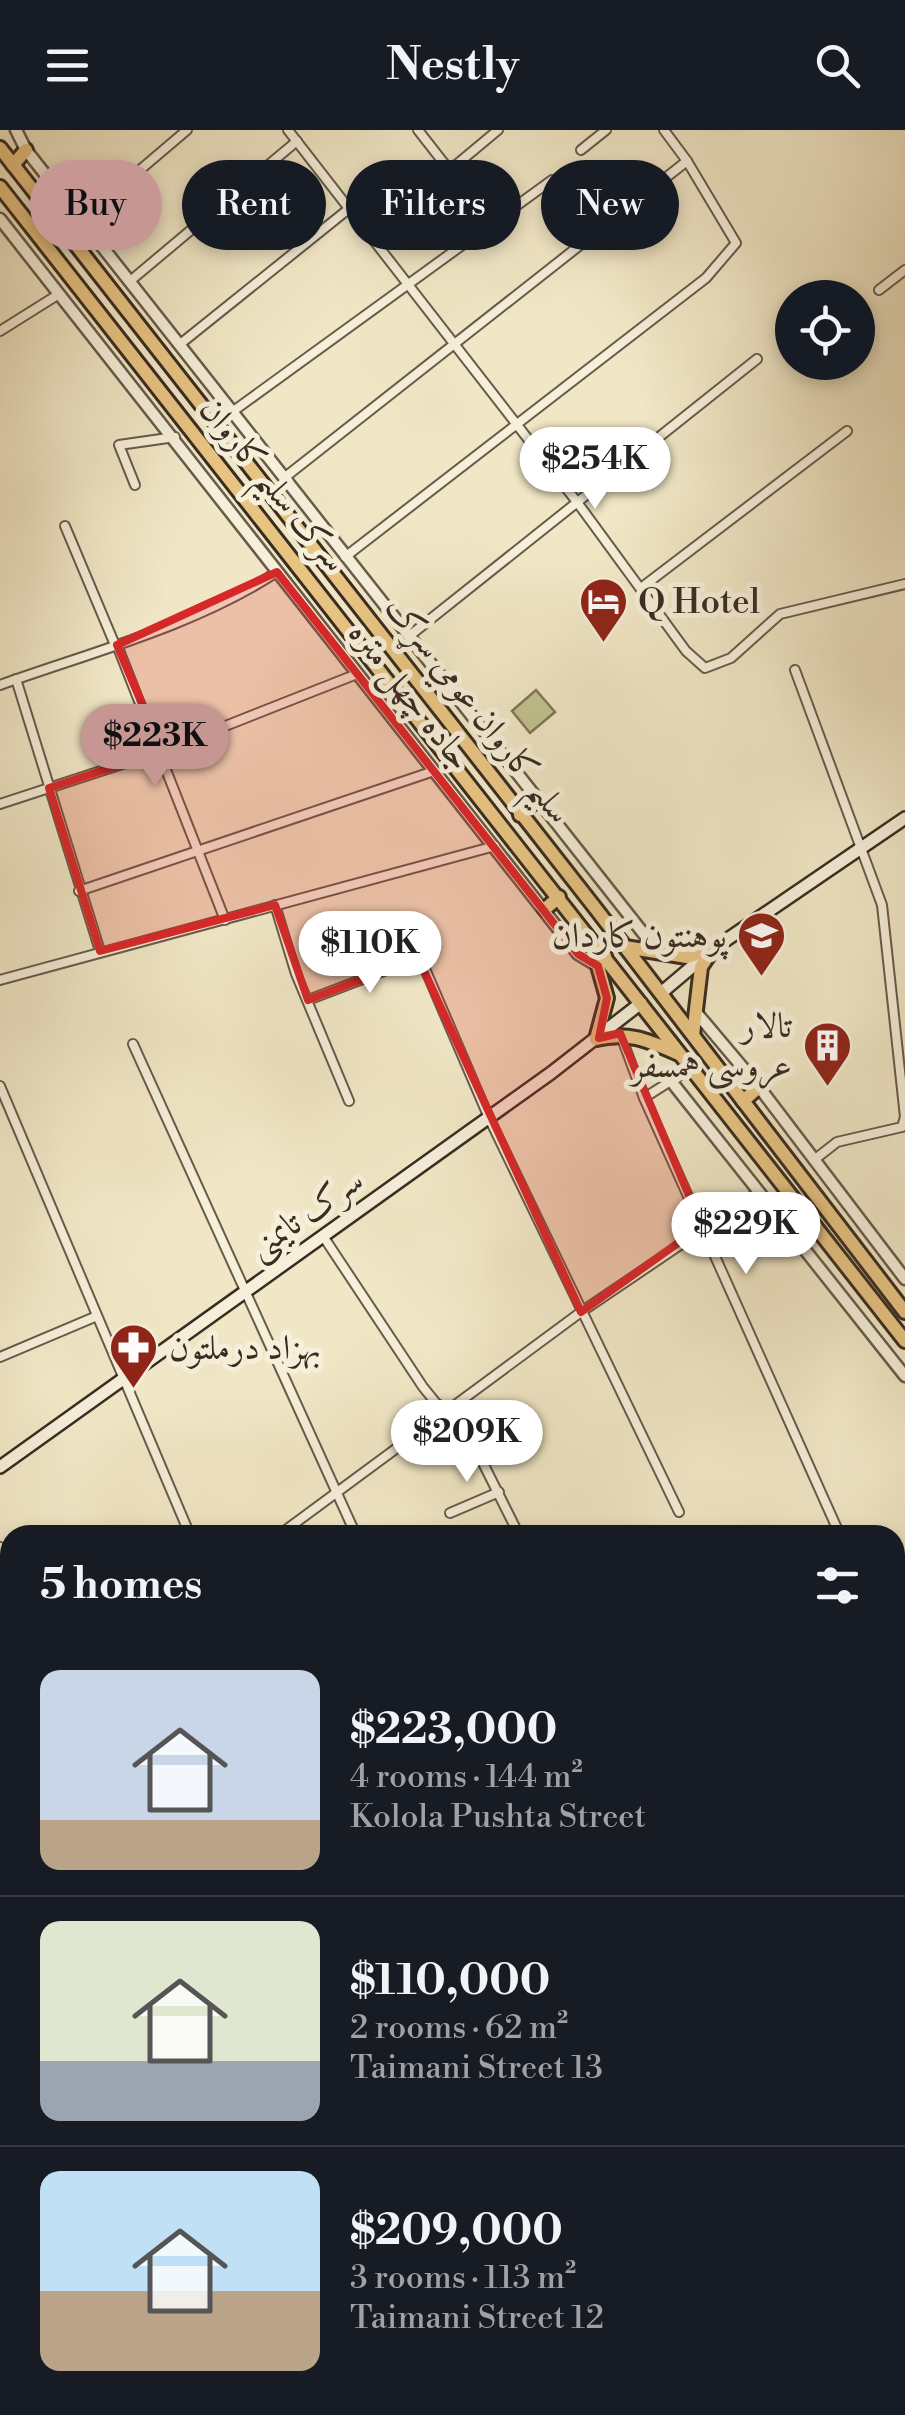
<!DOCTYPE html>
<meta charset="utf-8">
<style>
body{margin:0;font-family:"Libre Bodoni",Amiri,serif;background:#20242c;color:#f1f3f6;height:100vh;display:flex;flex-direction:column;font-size:38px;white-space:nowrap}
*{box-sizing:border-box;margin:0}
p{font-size:32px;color:#9ea1a6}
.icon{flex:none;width:55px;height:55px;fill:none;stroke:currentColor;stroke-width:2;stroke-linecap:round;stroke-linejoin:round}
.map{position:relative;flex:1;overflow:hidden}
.side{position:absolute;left:0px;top:1395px;width:905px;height:890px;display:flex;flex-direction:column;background:#171b24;border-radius:30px 30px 0 0;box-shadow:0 5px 15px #0003}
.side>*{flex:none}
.top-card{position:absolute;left:30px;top:30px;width:845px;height:90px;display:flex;gap:20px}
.fabs{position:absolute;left:775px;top:150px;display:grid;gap:20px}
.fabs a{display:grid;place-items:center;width:100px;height:100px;border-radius:50%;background:#171b24;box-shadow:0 5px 15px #0003;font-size:50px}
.price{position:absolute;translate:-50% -85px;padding:0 22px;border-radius:35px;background:#fff;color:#222;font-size:32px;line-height:65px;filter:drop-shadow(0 2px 5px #0008)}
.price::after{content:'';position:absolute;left:50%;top:60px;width:30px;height:22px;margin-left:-15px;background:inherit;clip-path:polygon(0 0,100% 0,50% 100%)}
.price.current{background:#c59692;color:#111}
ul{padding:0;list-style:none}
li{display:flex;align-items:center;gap:30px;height:250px;padding:0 40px}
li+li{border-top:2px solid #363941}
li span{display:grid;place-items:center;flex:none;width:280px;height:200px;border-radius:20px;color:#555}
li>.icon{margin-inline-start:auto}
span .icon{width:120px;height:120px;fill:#fffc;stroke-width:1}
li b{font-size:42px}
h2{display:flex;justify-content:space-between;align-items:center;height:120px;padding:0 40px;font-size:42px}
.chip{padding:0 35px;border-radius:45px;background:#171b24;box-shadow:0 5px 15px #0003;font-size:35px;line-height:90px}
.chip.current{background:#c59692;color:#111}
header{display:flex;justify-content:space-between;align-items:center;height:130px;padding:0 40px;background:#171b24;font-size:45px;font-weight:700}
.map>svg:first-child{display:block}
</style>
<header><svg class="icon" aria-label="menu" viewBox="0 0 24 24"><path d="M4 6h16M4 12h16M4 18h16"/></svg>Nestly<svg class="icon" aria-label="search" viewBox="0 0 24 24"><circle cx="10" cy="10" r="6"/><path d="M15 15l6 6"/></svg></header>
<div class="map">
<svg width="905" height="2285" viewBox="0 0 905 2285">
<rect width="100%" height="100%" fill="#f1e7c6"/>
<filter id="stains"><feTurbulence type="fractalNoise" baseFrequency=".002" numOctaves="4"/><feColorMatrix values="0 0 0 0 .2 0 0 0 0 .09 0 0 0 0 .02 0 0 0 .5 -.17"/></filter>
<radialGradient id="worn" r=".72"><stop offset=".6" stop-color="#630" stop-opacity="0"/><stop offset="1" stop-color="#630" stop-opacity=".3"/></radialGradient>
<path fill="#c2c390" stroke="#7e7858" stroke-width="2.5" d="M536 560 555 582 530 603 512 581Z"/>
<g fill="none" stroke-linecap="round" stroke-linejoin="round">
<defs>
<g id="minor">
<path d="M288 0 577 372 686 521 705 538 731 528 780 484 905 454"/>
<path d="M418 0 450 41"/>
<path d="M581 20 606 0"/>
<path d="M81 90 187 0"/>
<path d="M372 105 498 0"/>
<path d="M129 152 297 11"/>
<path d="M879 160 905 140"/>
<path d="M0 201 59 164"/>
<path d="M179 215 351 77"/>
<path d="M232 282 552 50"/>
<path d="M284 348 687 31 664 0"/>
<path d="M135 355 119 315 175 307"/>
<path d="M65 396 115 515"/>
<path d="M345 427 706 148 736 113 687 31"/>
<path d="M641 458 847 301"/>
<path d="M408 507 757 229"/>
<path d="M117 515 225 790"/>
<path d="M795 540 882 775 905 987 902 997 837 1012 814 1030"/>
<path d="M16 549 100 821"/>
<path d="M0 555C92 522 194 496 277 442"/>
<path d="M0 674 162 621 357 544"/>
<path d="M79 761 434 641"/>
<path d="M275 775 296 844 349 971"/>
<path d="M408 799 489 988 679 1382"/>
<path d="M0 850 495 716"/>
<path d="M308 870 418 828"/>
<path d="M621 906 644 968 840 1405"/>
<path d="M133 914 356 1405"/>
<path d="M0 956 190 1405"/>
<path d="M644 968 691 938"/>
<path d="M323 1106 423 1257 436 1273 461 1289 519 1405"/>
<path d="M0 1227 97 1186"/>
<path d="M450 1383 499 1362"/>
<path d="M279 1405 581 1182 757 1063"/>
<path d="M0 1417 10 1432"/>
<path d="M0 1451 10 1445"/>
<path d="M0 1481 2 1483"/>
<path d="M895 1534 905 1557"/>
<path d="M0 1609 10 1602"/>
<path d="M895 1654 905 1667"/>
<path d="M0 1689 10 1703"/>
<path d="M895 1715 905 1707"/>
<path d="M895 1829 905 1822"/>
<path d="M895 1928 905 1941"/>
<path d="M895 1956 905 1949"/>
<path d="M0 2016 10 2030"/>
<path d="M895 2082 905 2081"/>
<path d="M131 2285 132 2275"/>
<path d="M281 2285V2275"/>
<path d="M438 2285V2275"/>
<path d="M595 2285V2275"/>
<path d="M721 2285 723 2275"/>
<path d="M804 2285 805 2275"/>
</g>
<g id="tertiary">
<path d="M16 0 26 20 658 822"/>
<path d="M0 89 578 824 598 836"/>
<path d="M695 881 759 957 905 1149"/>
<path d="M671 951 905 1246"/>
</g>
<g id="secondary">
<path d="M661 863 713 819 905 688"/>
<path d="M0 1337 551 943 641 873"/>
</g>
<g id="primary">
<path d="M0 18 596 779 905 1182"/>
<path d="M13 35 26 20"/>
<path d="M0 57 905 1211"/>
<path d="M520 685 536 670"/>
<path d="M545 779 559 767"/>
<path d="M625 817 687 827 713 819"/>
<path d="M693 905 701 837 713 819"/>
<path d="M596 909C629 901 649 911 679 924"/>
<path d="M596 909 607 868 598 836 605 826"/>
<path d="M743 971 759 957"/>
</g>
</defs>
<use href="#minor" stroke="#675b4a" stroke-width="12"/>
<use href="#tertiary" stroke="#675b4a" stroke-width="15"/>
<use href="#secondary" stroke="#392c21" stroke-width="16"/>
<use href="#primary" stroke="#392c21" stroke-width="18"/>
<use href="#minor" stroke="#f6efda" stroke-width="8"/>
<use href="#tertiary" stroke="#f6efda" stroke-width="10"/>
<use href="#secondary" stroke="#f6efda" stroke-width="11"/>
<use href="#primary" stroke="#e8c483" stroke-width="12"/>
</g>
<path fill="#d62828" fill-opacity="0.2" stroke="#d62828" stroke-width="8" stroke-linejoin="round" d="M277 442 578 824 598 836 607 868 599 908 620 903 702 1096 581 1182 418 828 308 870 275 775 100 821 49 658 162 621 117 515Z"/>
<defs>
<symbol id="hotel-pin" viewBox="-11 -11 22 30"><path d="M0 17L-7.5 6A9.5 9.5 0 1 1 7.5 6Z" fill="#8f2418" stroke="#f6efda"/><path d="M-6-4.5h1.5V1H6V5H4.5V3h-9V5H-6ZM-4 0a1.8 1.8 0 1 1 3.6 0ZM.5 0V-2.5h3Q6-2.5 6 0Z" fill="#fff"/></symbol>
<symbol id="university-pin" viewBox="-11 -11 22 30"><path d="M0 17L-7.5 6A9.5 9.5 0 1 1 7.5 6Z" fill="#8f2418" stroke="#f6efda"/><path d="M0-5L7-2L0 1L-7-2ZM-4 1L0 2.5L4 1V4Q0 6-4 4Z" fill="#fff"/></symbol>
<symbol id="building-pin" viewBox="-11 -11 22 30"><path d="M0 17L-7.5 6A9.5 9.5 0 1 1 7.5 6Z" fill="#8f2418" stroke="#f6efda"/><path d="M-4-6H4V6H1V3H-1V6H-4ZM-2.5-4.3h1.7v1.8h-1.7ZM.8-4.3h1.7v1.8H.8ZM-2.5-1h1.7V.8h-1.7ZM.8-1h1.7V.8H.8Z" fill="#fff"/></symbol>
<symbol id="pharmacy-pin" viewBox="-11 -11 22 30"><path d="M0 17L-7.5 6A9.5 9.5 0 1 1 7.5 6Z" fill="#8f2418" stroke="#f6efda"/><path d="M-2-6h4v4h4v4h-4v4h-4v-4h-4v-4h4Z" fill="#fff"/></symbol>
</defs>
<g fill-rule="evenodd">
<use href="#hotel-pin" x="576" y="444" width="55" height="75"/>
<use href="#university-pin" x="734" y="778" width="55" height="75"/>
<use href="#building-pin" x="800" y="888" width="55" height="75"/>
<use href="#pharmacy-pin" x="106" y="1190" width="55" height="75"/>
</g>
<g text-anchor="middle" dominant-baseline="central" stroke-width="10" stroke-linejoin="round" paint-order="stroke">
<g font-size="35" fill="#392c21" stroke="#f6efda">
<text transform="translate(273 355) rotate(51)">سرک سلیم کاروان</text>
<text transform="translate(410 566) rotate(52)">جاده چهل متره</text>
<text transform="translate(478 580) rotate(52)">سلیم کاروان عومي سړک</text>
<text transform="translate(306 1084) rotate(-35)">سرک تایمنی</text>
</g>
<g font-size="35" fill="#392c21" stroke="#f6efda" text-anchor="start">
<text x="638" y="472">Q Hotel</text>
<text x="727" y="806" text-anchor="end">پوهنتون کاردان</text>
<text x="792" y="896" text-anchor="end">تالار<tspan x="792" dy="40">عروسی همسفر</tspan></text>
<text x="169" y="1218">بهزاد درملتون</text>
</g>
</g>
<rect width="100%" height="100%" filter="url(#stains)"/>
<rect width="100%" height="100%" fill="url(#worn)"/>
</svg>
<div class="fabs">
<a><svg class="icon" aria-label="locate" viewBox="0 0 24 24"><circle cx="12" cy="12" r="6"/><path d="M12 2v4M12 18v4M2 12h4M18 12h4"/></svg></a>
</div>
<b class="price" style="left:595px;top:382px">$254K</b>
<b class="price current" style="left:155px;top:659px">$223K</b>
<b class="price" style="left:370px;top:866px">$110K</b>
<b class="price" style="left:746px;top:1147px">$229K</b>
<b class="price" style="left:467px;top:1355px">$209K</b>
<div class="top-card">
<a class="chip current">Buy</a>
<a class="chip">Rent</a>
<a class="chip">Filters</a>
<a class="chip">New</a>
</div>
<section class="side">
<h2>5 homes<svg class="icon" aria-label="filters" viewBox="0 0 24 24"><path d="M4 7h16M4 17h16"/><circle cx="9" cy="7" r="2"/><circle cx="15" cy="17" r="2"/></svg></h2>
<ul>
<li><span style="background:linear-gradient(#c9d6e8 75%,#b9a48a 0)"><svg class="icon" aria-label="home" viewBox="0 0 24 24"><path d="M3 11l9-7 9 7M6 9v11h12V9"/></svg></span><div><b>$223,000</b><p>4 rooms · 144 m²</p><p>Kolola Pushta Street</p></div></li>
<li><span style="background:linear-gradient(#dfe7d0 70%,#9aa5b1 0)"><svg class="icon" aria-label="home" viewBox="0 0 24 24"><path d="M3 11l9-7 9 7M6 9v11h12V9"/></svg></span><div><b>$110,000</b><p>2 rooms · 62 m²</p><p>Taimani Street 13</p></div></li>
<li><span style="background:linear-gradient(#bfe0f5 60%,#b9a48a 0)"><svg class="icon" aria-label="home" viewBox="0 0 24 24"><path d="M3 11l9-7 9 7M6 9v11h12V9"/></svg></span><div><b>$209,000</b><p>3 rooms · 113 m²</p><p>Taimani Street 12</p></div></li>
</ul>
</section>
</div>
